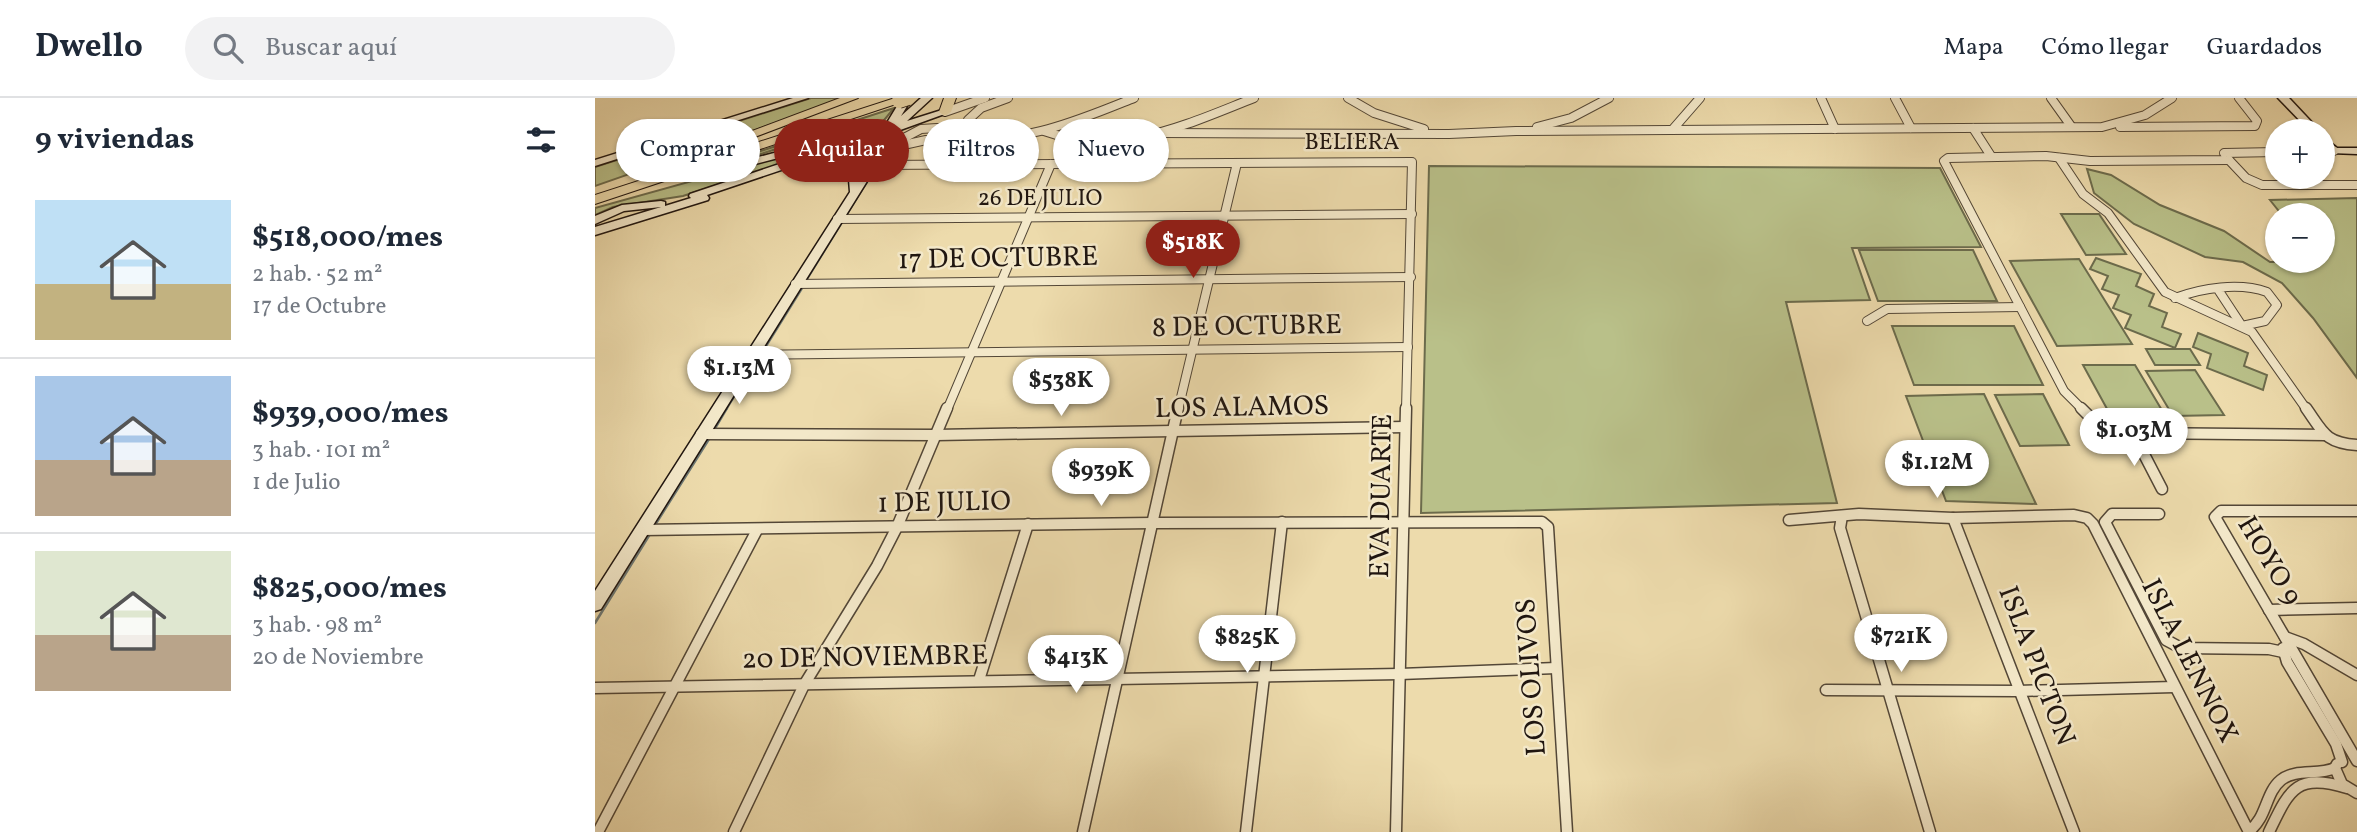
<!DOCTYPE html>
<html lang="es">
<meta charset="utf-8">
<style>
body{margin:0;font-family:Vollkorn,serif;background:#f2f2f3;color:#1f2937;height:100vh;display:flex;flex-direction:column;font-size:26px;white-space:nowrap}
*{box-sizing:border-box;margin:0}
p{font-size:23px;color:#747a83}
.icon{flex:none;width:38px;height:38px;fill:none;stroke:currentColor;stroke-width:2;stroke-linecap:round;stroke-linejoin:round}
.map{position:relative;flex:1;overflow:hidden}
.side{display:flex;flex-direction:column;background:#fff;width:595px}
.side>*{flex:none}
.top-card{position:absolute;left:21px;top:21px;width:665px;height:63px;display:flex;gap:14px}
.buttons{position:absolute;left:1670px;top:21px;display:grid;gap:14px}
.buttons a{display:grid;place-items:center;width:70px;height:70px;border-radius:50%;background:#fff;box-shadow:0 2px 5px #0004;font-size:35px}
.price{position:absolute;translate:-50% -60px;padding:0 16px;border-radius:24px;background:#fff;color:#222;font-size:23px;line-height:46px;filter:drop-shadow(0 2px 4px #0008)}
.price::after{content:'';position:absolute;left:50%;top:42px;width:21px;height:16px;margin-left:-10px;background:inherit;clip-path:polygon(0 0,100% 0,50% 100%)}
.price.selected{background:#8f2418;color:#fff}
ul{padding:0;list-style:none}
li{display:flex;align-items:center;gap:21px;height:175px;padding:0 35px}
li+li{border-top:2px solid #e0e1e3}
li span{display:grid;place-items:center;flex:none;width:196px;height:140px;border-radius:0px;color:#555}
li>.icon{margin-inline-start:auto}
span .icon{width:84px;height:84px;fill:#fffc;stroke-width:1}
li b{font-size:30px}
h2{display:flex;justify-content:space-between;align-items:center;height:84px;padding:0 35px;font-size:30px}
.pill{padding:0 24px;border-radius:32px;background:#fff;box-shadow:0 2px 5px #0004;font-size:24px;line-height:63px}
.pill.selected{background:#8f2418;color:#fff}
header{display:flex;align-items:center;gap:42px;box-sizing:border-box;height:98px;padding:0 35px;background:#fff;border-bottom:2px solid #e0e1e3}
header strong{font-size:33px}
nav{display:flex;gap:38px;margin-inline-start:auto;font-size:24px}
.search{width:490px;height:63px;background:#f2f2f3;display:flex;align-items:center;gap:18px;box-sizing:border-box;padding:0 24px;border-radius:38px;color:#747a83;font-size:26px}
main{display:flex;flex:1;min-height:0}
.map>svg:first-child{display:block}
</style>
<header>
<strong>Dwello</strong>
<div class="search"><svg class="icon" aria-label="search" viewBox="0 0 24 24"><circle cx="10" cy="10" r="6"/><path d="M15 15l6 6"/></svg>Buscar aquí</div>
<nav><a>Mapa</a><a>Cómo llegar</a><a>Guardados</a></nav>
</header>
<main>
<section class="side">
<h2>9 viviendas<svg class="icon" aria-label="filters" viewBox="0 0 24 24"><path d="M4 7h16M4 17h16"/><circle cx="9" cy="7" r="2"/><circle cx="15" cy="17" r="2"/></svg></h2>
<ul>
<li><span style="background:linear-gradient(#bfe0f5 60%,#c2b280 0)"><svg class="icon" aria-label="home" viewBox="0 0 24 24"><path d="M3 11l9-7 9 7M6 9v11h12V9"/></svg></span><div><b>$518,000/mes</b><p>2 hab. · 52 m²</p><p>17 de Octubre</p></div></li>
<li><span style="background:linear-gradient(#a9c7e8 60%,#b9a48a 0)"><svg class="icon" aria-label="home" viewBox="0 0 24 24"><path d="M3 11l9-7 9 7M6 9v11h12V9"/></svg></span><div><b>$939,000/mes</b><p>3 hab. · 101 m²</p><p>1 de Julio</p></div></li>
<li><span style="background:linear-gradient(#dfe7d0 60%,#b9a48a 0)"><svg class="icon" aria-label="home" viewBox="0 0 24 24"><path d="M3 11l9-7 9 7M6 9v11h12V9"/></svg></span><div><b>$825,000/mes</b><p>3 hab. · 98 m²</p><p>20 de Noviembre</p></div></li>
</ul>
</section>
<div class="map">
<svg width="1762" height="734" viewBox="0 0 1762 734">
<rect width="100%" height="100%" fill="#eddbac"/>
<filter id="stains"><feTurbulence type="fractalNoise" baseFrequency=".00286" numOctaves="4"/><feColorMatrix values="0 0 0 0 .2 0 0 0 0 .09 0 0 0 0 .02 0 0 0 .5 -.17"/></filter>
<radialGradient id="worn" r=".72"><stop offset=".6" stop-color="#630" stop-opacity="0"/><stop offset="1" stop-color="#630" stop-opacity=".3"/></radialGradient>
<g fill="#b9c089" stroke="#6c6b4c" stroke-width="2">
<path d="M216 0H252L0 88V69Z"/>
<path d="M299 10 286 26H258L135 66 76 82Z"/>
<path d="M251 37 257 38 250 45 88 98 18 109 0 117V110L180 60Z"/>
<path d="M834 68 1345 70 1386 149 1257 150 1275 202 1191 204 1242 405 826 415Z"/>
<path d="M1492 71 1516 77 1565 107 1629 133 1675 164 1727 163V117H1687L1675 102 1762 100V280L1718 220 1687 185 1648 164 1610 159 1539 126 1499 95Z"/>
<path d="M1466 116H1504L1531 156 1491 157Z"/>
<path d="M1264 152H1378L1402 203H1283Z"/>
<path d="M1501 160 1546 176 1541 188 1559 196 1554 208 1572 215 1567 229 1586 236 1580 250 1530 230 1536 217 1518 210 1524 197 1507 191 1513 178 1495 171Z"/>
<path d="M1484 161 1537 246 1462 248 1415 163Z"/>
<path d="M1297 228H1419L1448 287H1319Z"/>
<path d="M1603 235 1653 255 1649 268 1672 277 1668 292 1612 270 1616 256 1598 249Z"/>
<path d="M1551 251H1595L1605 267H1560Z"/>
<path d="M1488 267H1540L1571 319 1517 320Z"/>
<path d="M1600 272 1629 317 1578 318 1551 273Z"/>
<path d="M1389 296 1441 406 1351 403 1311 298Z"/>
<path d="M1448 296 1474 347 1425 348 1400 297Z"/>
</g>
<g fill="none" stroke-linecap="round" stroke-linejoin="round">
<g stroke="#6c7773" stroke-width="2">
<path d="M251 118 279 73"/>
<path d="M211 183 248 123"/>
<path d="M167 255 208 189"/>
<path d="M131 312 163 260"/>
</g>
<g stroke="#6c7773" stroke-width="2.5">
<path d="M119 332 132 310"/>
<path d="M60 427 114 341"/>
<path d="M0 525 55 436"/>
</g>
<defs>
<g id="street-far1">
<path d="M413 0 386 10 373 22C376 25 380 32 385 34 417 52 506 13 539 0"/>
<path d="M753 0 779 15 829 31"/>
<path d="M1226 0 1240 31"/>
<path d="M1300 0 1316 30"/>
<path d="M1456 0 1476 28"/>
<path d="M350 14 390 0"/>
<path d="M942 29 976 20 1014 0"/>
<path d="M1525 29 1660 28 1662 23 1644 0"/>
<path d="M1378 30 1396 58"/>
<path d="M1078 31 1105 0"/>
<path d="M449 33C523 60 590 27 659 0"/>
<path d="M565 35 854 36 921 33 1507 29 1550 17 1577 0"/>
<path d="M346 38 377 29"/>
<path d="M309 40 313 46 331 42"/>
<path d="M272 47 309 40 326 31 342 30"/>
<path d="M1727 53H1739"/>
<path d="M1464 60 1488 96 1513 115 1570 194 1657 234 1712 312"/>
<path d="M1634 62 1651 80 1667 87H1762"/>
<path d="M276 67 817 64 811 312"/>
<path d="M242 121 817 116"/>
<path d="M200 186 816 179"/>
<path d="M1580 200C1607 190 1644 184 1672 194L1682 207 1670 223 1647 228 1624 193"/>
<path d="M1272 223 1292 211 1425 209"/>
<path d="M156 257 813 249"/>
<path d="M352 312 456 66"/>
<path d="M583 312 642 65"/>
<path d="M1488 312 1469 293 1349 63 1353 60 1451 58 1495 63 1634 62 1629 55 1682 54"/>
</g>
<g id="street">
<path d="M1486 310 1496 320 1538 335 1730 337"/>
<path d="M1711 310C1728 334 1730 345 1762 347"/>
<path d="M1538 335 1567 391"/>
<path d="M106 336 341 337 810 329"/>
<path d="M1762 413H1626L1620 419 1762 663"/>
<path d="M1564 416H1517L1510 424 1571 542 1586 550 1674 551 1688 554"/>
<path d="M1247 418 1245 430 1335 734"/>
<path d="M1358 420 1479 734"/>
<path d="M1194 422 1264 416 1358 420 1479 417 1492 420 1498 426 1654 734"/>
<path d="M47 432 557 425 947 424 953 429 972 734"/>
<path d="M1674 512 1762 510"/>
<path d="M1690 539 1709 546 1762 577"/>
<path d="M1688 550 1692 564 1741 646 1747 664"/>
<path d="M384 582 433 426"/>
<path d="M0 590 805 576 961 570"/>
<path d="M1231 592 1423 593 1579 589"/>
<path d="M1742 666 1740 670 1747 686 1762 695"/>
<path d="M1654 733C1672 720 1670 695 1686 682 1701 670 1723 678 1740 670"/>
<path d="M3 734 162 432"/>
<path d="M139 734 209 587 282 468 302 429 352 310"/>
<path d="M488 734 583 310"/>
<path d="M651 734 687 424"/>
<path d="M801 734 811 310"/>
<path d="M1674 734C1694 693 1700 674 1752 690"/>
</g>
<g id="secondary">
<path d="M198 0H213L0 68V62Z"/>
<path d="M307 0H317L306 18 326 0H337L312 23 350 11 355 14 297 35V43L6 511 0 513V493L255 94 253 69 261 55 249 60 244 57 268 45H276L277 47 263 69 264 79 287 43V33Z"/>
<path d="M1683 0H1694L1725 33H1715Z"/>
<path d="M249 32 266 35 267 37 264 44 258 48 112 97 114 100 113 102 0 137V129L66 109 29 113 0 126V118L27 107 66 103 70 104V108L96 100 94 98 95 96 250 44 256 39 250 38 187 59 114 78 109 75 110 73 179 55Z"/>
<path d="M1727 38 1742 50H1762V56L1735 55 1727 47Z"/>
</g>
<g id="highway">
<path d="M245 0H263L78 70H68L66 67Z"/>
<path d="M300 0H307L310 3 0 106V97Z"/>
<path d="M349 0H361L356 14 350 18 344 14Z"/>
<path d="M267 25 297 30 298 33 292 37C280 35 243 35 238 31L244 27Z"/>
</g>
</defs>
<use href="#street-far1" stroke="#534737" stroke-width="10"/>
<use href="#street" stroke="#534737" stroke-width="13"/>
<use href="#secondary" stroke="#201610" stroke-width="3"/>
<use href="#highway" stroke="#201610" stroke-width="2"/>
<use href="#street-far1" stroke="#f3e8c9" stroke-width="8"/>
<use href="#street" stroke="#f3e8c9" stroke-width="10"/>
<use href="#secondary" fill="#f3e8c9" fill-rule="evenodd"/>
<use href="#highway" fill="#eddbac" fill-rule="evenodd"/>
<defs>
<path id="highway-bridge" d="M304 3 313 0"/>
</defs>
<use href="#highway-bridge" stroke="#201610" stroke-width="16" stroke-linecap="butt"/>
<use href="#highway-bridge" stroke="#eddbac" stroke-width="14"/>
</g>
<g text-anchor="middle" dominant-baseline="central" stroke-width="5" stroke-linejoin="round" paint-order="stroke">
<g font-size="23" fill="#201610" stroke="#f3e8c9">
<text x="757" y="45">BELIERA</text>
<text x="445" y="101">26 DE JULIO</text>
</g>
<g font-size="28" fill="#201610" stroke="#f3e8c9">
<text transform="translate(403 161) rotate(-1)">17 DE OCTUBRE</text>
<text transform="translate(652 229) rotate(-1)">8 DE OCTUBRE</text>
<text transform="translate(647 310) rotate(-1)">LOS ALAMOS</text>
<text transform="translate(787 398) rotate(-89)">EVA DUARTE</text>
<text transform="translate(349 405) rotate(-1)">1 DE JULIO</text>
<text transform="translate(1674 463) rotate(59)">HOYO 9</text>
<text transform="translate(270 560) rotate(-1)">20 DE NOVIEMBRE</text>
<text transform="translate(1594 563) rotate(63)">ISLA LENNOX</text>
<text transform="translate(1441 568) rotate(69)">ISLA PICTON</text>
<text transform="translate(937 579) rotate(-94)">LOS OLIVOS</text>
</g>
</g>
<rect width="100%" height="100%" filter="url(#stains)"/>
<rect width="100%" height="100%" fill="url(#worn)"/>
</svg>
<div class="buttons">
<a>+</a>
<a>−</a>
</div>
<b class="price selected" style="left:598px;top:182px">$518K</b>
<b class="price" style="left:144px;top:308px">$1.13M</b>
<b class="price" style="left:466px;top:320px">$538K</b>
<b class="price" style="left:1539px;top:370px">$1.03M</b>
<b class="price" style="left:1342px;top:402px">$1.12M</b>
<b class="price" style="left:506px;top:410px">$939K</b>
<b class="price" style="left:1306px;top:576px">$721K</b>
<b class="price" style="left:652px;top:577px">$825K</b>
<b class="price" style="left:481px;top:597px">$413K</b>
<div class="top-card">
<a class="pill">Comprar</a>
<a class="pill selected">Alquilar</a>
<a class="pill">Filtros</a>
<a class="pill">Nuevo</a>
</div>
</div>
</main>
